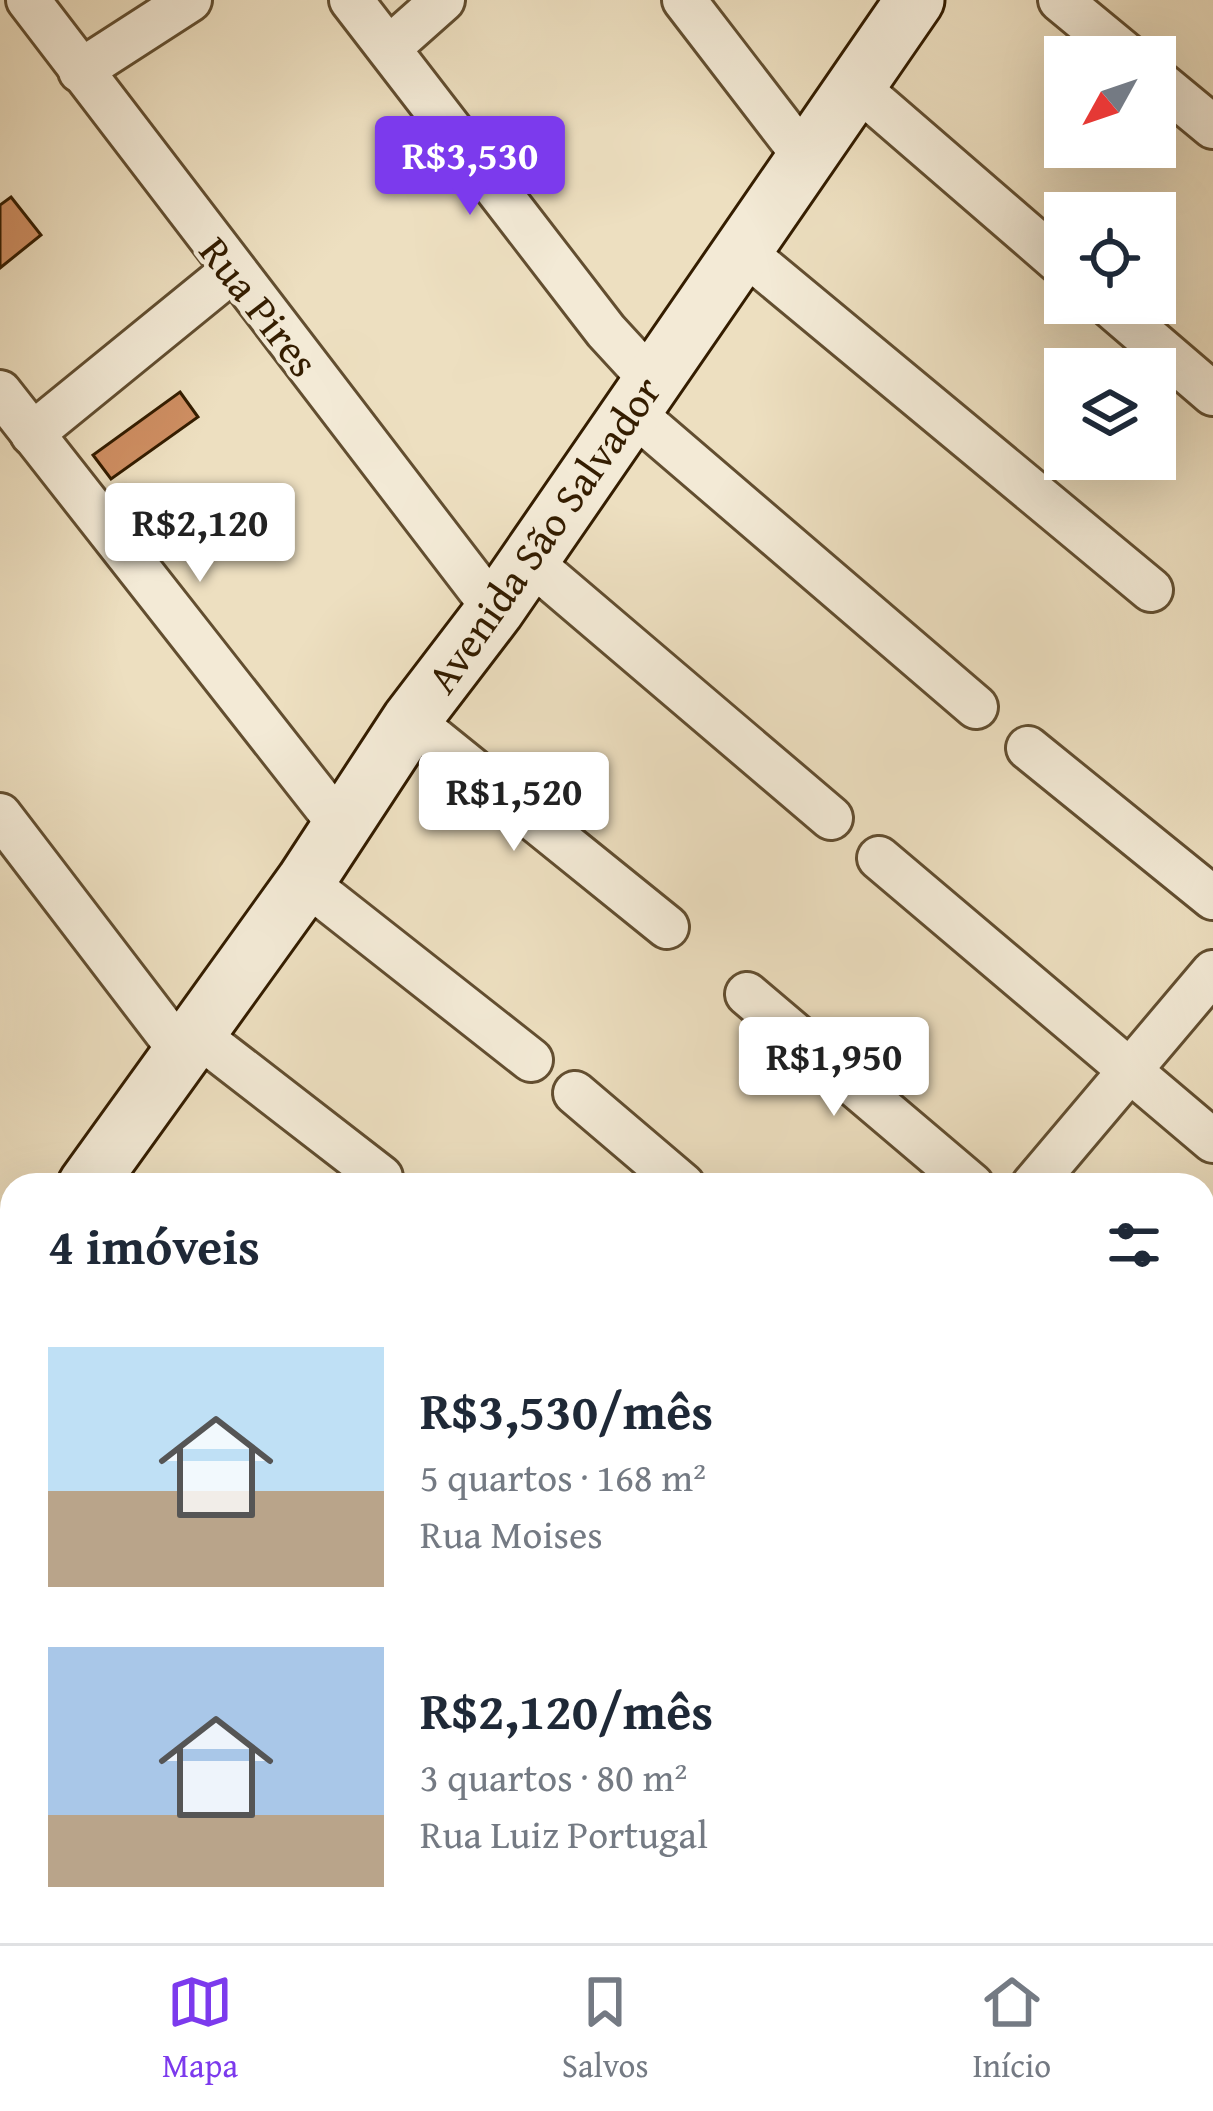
<!DOCTYPE html>
<html lang="pt">
<meta charset="utf-8">
<style>
body{margin:0;font-family:"Gentium Book Plus",serif;background:#f2f2f3;color:#1f2937;height:100vh;display:flex;flex-direction:column;font-size:45px;white-space:nowrap}
*{box-sizing:border-box;margin:0}
p{font-size:39px;color:#747a83}
.icon{flex:none;width:66px;height:66px;fill:none;stroke:currentColor;stroke-width:2;stroke-linecap:round;stroke-linejoin:round}
.map{position:relative;flex:1;overflow:hidden}
.sheet{position:absolute;left:0px;top:1173px;width:1215px;height:771px;display:flex;flex-direction:column;background:#fff;border-radius:36px 36px 0 0;box-shadow:0 12px 48px #0002}
.sheet>*{flex:none}
.needle{width:78px;rotate:230deg}
.fabs{position:absolute;left:1044px;top:36px;display:grid;gap:24px}
.fabs a{display:grid;place-items:center;width:132px;height:132px;border-radius:0px;background:#fff;box-shadow:0 12px 48px #0002;font-size:60px}
.price{position:absolute;translate:-50% -102px;padding:0 27px;border-radius:12px;background:#fff;color:#222;font-size:39px;line-height:78px;filter:drop-shadow(0 3px 6px #0008)}
.price::after{content:'';position:absolute;left:50%;top:72px;width:36px;height:27px;margin-left:-18px;background:inherit;clip-path:polygon(0 0,100% 0,50% 100%)}
.price.selected{background:#7c3aed;color:#fff}
ul{padding:0;list-style:none}
li{display:flex;align-items:center;gap:36px;height:300px;padding:0 48px}
li span{display:grid;place-items:center;flex:none;width:336px;height:240px;border-radius:0px;color:#555}
li>.icon{margin-inline-start:auto}
span .icon{width:144px;height:144px;fill:#fffc;stroke-width:1}
li b{font-size:51px}
h2{display:flex;justify-content:space-between;align-items:center;height:144px;padding:0 48px;font-size:51px}
.dock{display:flex;justify-content:space-around;align-items:center;height:168px;border-top:3px solid #e0e1e3;background:#fff;font-size:33px;color:#747a83}
.dock a{display:grid;justify-items:center;gap:6px}
.dock .selected{color:#7c3aed}
.map>svg:first-child{display:block}
</style>
<div class="map">
<svg width="1213" height="1943" viewBox="0 0 1213 1943">
<rect width="100%" height="100%" fill="#eddfc0"/>
<filter id="stains"><feTurbulence type="fractalNoise" baseFrequency=".00167" numOctaves="4"/><feColorMatrix values="0 0 0 0 .2 0 0 0 0 .09 0 0 0 0 .02 0 0 0 .5 -.17"/></filter>
<radialGradient id="worn" r=".72"><stop offset=".6" stop-color="#630" stop-opacity="0"/><stop offset="1" stop-color="#630" stop-opacity=".3"/></radialGradient>
<path fill="#b3c397" stroke="#74704c" stroke-width="3" d="M12 1462V1932H365L356 1943H0V1478Z"/>
<g fill="#ce8e62" stroke="#341d00" stroke-width="3">
<path d="M11 197 41 235 0 268V205Z"/>
<path d="M180 392 198 417 111 479 93 455Z"/>
</g>
<g fill="none" stroke-linecap="round" stroke-linejoin="round">
<defs>
<g id="street">
<path d="M28 0 495 610"/>
<path d="M351 0 606 331 652 381"/>
<path d="M684 0 807 160"/>
<path d="M1060 0 1129 57"/>
<path d="M389 48 443 0"/>
<path d="M80 71 190 0"/>
<path d="M1155 79 1213 127"/>
<path d="M857 87 1065 267"/>
<path d="M744 252 1151 590"/>
<path d="M1107 303 1213 394"/>
<path d="M0 392 340 825"/>
<path d="M631 411 976 707"/>
<path d="M32 434 232 271"/>
<path d="M527 559 831 818"/>
<path d="M411 720 667 927"/>
<path d="M1028 748 1213 898"/>
<path d="M0 815 182 1053"/>
<path d="M879 858 1213 1141"/>
<path d="M305 882 531 1060"/>
<path d="M747 994 972 1185"/>
<path d="M195 1033 381 1177"/>
<path d="M575 1093 683 1185"/>
<path d="M1033 1185 1213 972"/>
<path d="M1203 1383 1213 1392"/>
<path d="M1203 1672 1213 1660"/>
<path d="M1203 1734 1213 1721"/>
<path d="M1203 1926 1213 1934"/>
<path d="M497 1932 510 1943"/>
<path d="M823 1932 838 1943"/>
<path d="M975 1943 983 1932"/>
<path d="M1034 1943 1043 1932"/>
</g>
<g id="secondary">
<path d="M87 1185 305 882 411 720 495 610 915 0"/>
<path d="M0 1308 12 1291"/>
</g>
</defs>
<use href="#street" stroke="#624e30" stroke-width="48"/>
<use href="#secondary" stroke="#341d00" stroke-width="63"/>
<use href="#street" stroke="#f3ead6" stroke-width="42"/>
<use href="#secondary" stroke="#f3ead6" stroke-width="57"/>
</g>
<g text-anchor="middle" dominant-baseline="central" stroke-width="9" stroke-linejoin="round" paint-order="stroke">
<g font-size="42" fill="#341d00" stroke="#f3ead6">
<text transform="translate(260 306) rotate(52)">Rua Pires</text>
<text transform="translate(543 534) rotate(-55)">Avenida São Salvador</text>
</g>
</g>
<rect width="100%" height="100%" filter="url(#stains)"/>
<rect width="100%" height="100%" fill="url(#worn)"/>
</svg>
<div class="fabs">
<a><svg class="needle" viewBox="-14 -14 28 28"><path d="M0-13l5 13h-10z" fill="#e53935"/><path d="M0 13l5-13h-10z" fill="#747a83"/></svg></a>
<a><svg class="icon" aria-label="locate" viewBox="0 0 24 24"><circle cx="12" cy="12" r="6"/><path d="M12 2v4M12 18v4M2 12h4M18 12h4"/></svg></a>
<a><svg class="icon" aria-label="layers" viewBox="0 0 24 24"><path d="M12 4l9 5-9 5-9-5zM3 14l9 5 9-5"/></svg></a>
</div>
<b class="price selected" style="left:470px;top:218px">R$3,530</b>
<b class="price" style="left:200px;top:585px">R$2,120</b>
<b class="price" style="left:514px;top:854px">R$1,520</b>
<b class="price" style="left:834px;top:1119px">R$1,950</b>
<section class="sheet">
<h2>4 imóveis<svg class="icon" aria-label="filters" viewBox="0 0 24 24"><path d="M4 7h16M4 17h16"/><circle cx="9" cy="7" r="2"/><circle cx="15" cy="17" r="2"/></svg></h2>
<ul>
<li><span style="background:linear-gradient(#bfe0f5 60%,#b9a48a 0)"><svg class="icon" aria-label="home" viewBox="0 0 24 24"><path d="M3 11l9-7 9 7M6 9v11h12V9"/></svg></span><div><b>R$3,530/mês</b><p>5 quartos · 168 m²</p><p>Rua Moises</p></div></li>
<li><span style="background:linear-gradient(#a9c7e8 70%,#b9a48a 0)"><svg class="icon" aria-label="home" viewBox="0 0 24 24"><path d="M3 11l9-7 9 7M6 9v11h12V9"/></svg></span><div><b>R$2,120/mês</b><p>3 quartos · 80 m²</p><p>Rua Luiz Portugal</p></div></li>
</ul>
</section>
</div>
<nav class="dock">
<a class="selected"><svg class="icon" aria-label="map" viewBox="0 0 24 24"><path d="M3 6l6-2 6 2 6-2v14l-6 2-6-2-6 2zM9 4v14M15 6v14"/></svg>Mapa</a>
<a><svg class="icon" aria-label="saved" viewBox="0 0 24 24"><path d="M7 4h10v16l-5-4-5 4z"/></svg>Salvos</a>
<a><svg class="icon" aria-label="home" viewBox="0 0 24 24"><path d="M3 11l9-7 9 7M6 9v11h12V9"/></svg>Início</a>
</nav>
